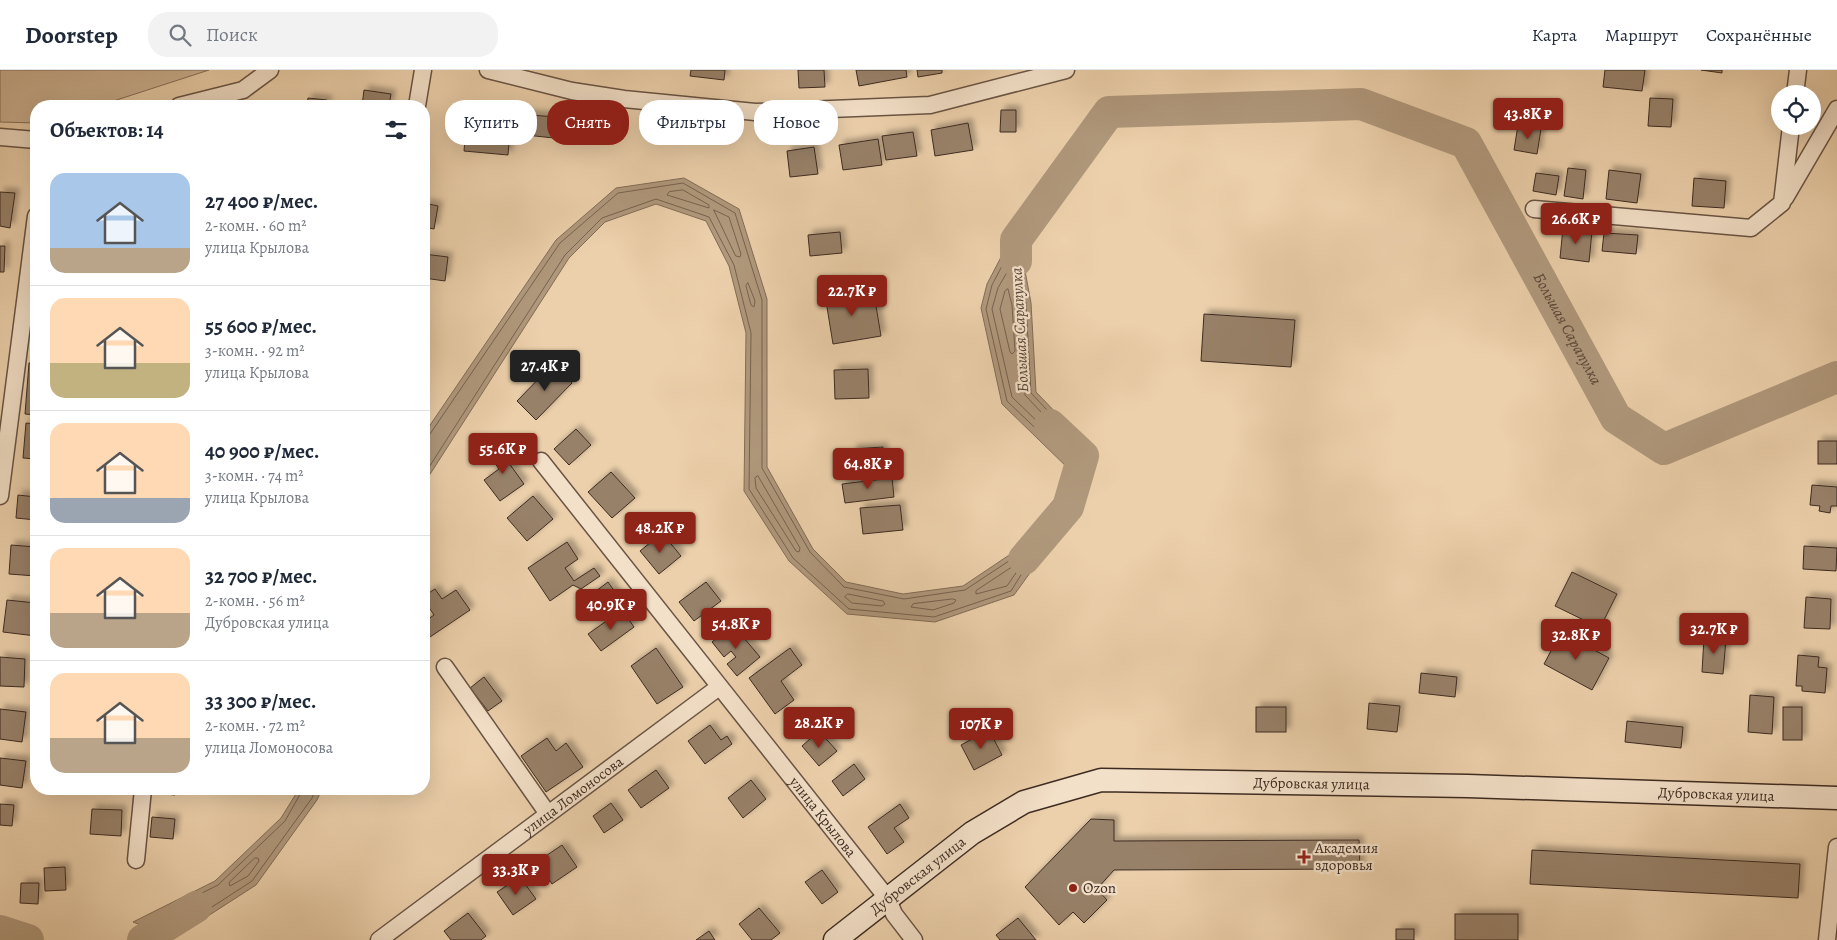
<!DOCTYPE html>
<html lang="ru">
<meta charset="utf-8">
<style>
body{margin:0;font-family:Alegreya,serif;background:#f2f2f3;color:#1f2937;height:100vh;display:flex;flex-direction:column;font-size:19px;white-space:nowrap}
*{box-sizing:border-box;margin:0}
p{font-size:16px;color:#747a83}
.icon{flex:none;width:28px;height:28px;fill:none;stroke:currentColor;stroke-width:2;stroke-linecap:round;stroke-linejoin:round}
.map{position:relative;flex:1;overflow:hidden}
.side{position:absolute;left:30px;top:30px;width:400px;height:695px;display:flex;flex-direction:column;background:#fff;border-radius:20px;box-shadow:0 5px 20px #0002}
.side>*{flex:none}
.hud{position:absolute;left:445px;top:30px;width:475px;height:45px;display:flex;gap:10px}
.buttons{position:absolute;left:1771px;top:15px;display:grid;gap:10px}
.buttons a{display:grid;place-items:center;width:50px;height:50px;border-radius:50%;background:#fff;box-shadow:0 5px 20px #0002;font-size:25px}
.price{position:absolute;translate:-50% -42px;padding:0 11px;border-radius:5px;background:#8f2418;color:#fff;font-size:16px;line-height:32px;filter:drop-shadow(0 1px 2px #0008)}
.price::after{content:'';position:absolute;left:50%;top:30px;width:15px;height:11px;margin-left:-8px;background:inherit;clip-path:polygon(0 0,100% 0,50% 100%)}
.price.active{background:#222;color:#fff}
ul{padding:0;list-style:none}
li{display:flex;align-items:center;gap:15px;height:125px;padding:0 20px}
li+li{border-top:1px solid #e0e1e3}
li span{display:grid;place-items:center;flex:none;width:140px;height:100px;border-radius:15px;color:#555}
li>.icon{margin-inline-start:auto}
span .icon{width:60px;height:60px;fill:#fffc;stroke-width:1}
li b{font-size:21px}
h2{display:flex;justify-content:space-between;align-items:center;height:60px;padding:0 20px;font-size:21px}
.pill{padding:0 18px;border-radius:20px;background:#fff;box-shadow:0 5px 20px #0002;font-size:18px;line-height:45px}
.pill.active{background:#8f2418;color:#fff}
header{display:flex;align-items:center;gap:30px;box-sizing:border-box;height:70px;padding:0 25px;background:#fff;border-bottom:1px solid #e0e1e3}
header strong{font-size:24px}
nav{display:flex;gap:28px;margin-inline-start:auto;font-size:18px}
.search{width:350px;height:45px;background:#f2f2f3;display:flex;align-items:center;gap:12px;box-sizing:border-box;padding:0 18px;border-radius:20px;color:#747a83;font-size:19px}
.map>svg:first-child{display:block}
</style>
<header>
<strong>Doorstep</strong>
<div class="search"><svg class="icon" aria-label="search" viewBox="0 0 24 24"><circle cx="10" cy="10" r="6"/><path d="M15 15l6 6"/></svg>Поиск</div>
<nav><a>Карта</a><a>Маршрут</a><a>Сохранённые</a></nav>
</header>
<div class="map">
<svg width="1837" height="870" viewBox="0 0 1837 870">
<defs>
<filter id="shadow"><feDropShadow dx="4.5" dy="-4.5" stdDeviation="2.5" flood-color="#0004"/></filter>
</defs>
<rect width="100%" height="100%" fill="#ecd0ab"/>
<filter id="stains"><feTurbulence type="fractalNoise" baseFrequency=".004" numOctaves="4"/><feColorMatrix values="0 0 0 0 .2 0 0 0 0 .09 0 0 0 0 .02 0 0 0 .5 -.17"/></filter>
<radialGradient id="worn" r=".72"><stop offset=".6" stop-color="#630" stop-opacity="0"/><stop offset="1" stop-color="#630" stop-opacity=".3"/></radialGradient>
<path fill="#ceb494" stroke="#86705b" d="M0 0H209L98 36H36V53L0 52Z"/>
<g fill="#b0987c" stroke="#826c58">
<path d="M684 108 739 139 767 229V397L813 479 846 512 903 524 963 516 1057 453 1035 496 1014 525 935 552 847 544 789 491 744 421 746 263 729 196 706 151 656 134 605 152 569 188 425 412 424 418V364L556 170 616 118Z"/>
<path d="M1022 147 1040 157 1023 190 1031 233 1036 322 1087 375 1074 404 1002 334 981 238 987 214Z"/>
<path d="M299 719H322L317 730 256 815 197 853 156 861 133 852 215 811 281 748Z"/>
</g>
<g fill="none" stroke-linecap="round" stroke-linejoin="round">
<g stroke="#76624f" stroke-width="1">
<path d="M683 120 709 135V138L667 125 669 122Z"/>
<path d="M714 140 729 147 741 184 740 187 736 186Z"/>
<path d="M1026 155 1033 161 1018 190 1026 233 1031 323 1080 375 1072 393 1007 331 986 239 992 215 1023 156Z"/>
<path d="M1011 196 1020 234 1025 325 1073 376 1070 383 1012 327 992 239 998 218Z"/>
<path d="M748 213 755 231 754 237 751 235 746 216Z"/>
<path d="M1008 219 1012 235 1015 281 1012 284 1010 282 1000 239 1005 221Z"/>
<path d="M424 366 430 364 560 173 618 123 683 113 735 143 762 230V398L810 482 844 517 904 529 965 520 1036 473 1039 476 1011 521 934 547 849 539 793 488 749 419 751 263 734 195 709 147 656 129 602 148 565 185 424 405"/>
<path d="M758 406 800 478 799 482 796 481 756 418 755 408Z"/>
<path d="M1017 494 1020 497 1007 516 976 524V521Z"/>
<path d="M848 524 883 531 885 534 882 536 852 533 845 527Z"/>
<path d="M953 529 956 530 954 533 933 540 911 537 913 534Z"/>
<path d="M303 719 285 751 218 815 150 849V852L157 855 195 848 252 811 312 728 316 719"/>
<path d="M255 788H258L259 791 248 806 230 816 229 813Z"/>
<path d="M204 829 207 830V833L192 842 182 843 183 839Z"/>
</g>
<g stroke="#b0987c" stroke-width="32">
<path id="s1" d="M1016 191V170L1109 42 1361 34 1466 73 1616 348 1664 379 1837 307"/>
<path d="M1024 489 1068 437 1083 386 1050 355"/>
<path d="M0 861 28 870"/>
<path d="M143 870 196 837"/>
</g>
</g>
<g fill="#988169" stroke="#3d2b22" filter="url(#shadow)">
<path d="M691 0H725L724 10 690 6Z"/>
<path d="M798 0H824L825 17 799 18Z"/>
<path d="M856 0H906L907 7 859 16Z"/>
<path d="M917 0H942V3L918 7Z"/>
<path d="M1605 0H1645L1642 21 1603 17Z"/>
<path d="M1701 0H1722V3Z"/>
<path d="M364 20 391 24 389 36H362Z"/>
<path d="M308 28 327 30V36H307Z"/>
<path d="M1650 28 1673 29 1671 57 1648 56Z"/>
<path d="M1001 40H1016V62H1000Z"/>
<path d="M518 44 556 47 554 68 516 64Z"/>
<path d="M483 47 497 49 496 59 510 60 508 85 464 81 466 57 482 58Z"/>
<path d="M968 53 973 80 935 86 931 60Z"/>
<path d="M1518 55 1541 59 1537 84 1514 80Z"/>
<path d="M913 62 917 86 886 90 882 66Z"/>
<path d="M878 69 882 95 843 100 839 75Z"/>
<path d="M814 77 818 104 790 107 787 81Z"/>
<path d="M1568 98 1586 100 1583 129 1564 126Z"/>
<path d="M1609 100 1641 104 1637 133 1606 129Z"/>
<path d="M1536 103 1559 106 1556 125 1533 121Z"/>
<path d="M1694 108 1726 111 1724 138 1692 136Z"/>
<path d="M0 122 15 123 10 158 0 156Z"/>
<path d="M424 133 438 136 434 159 424 157Z"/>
<path d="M1563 158 1592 161 1589 192 1560 188Z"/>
<path d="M840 162 842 183 810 186 808 165Z"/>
<path d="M1604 163 1638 165 1636 184 1602 181Z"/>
<path d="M0 176H5L4 202H0Z"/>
<path d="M424 184 448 187 445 211 424 208Z"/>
<path d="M850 221 851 228 874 224 881 266 833 274 825 225Z"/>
<path d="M1204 244 1295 250 1291 297 1201 291Z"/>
<path d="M29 293H36V345L25 344Z"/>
<path d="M553 294 572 313 536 350 517 331Z"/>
<path d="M868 299 869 328 835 329 834 300Z"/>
<path d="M26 353 36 354V389L23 388Z"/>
<path d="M576 359 591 375 569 395 554 379Z"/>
<rect x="1818" y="371" width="19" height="23"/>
<path d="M501 373 510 386 506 389 524 414 500 431 484 410 499 399 488 383Z"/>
<path d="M883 377 884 397 854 400 852 379Z"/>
<path d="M611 402 635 428 612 448 588 422Z"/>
<path d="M892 408 894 427 845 433 842 414Z"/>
<path d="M1812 415 1837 417V436H1831L1830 443 1819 441 1820 436 1810 435Z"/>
<path d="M18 425 36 427V450L16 448Z"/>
<path d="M533 426 553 449 527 471 507 448Z"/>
<path d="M900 435 903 460 863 464 860 438Z"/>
<path d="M662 463 681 486 659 504 640 481Z"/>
<path d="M567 472 578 489 565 498 574 511 594 498 600 506 581 519 573 515 550 531 528 498Z"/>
<path d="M11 475 36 477V506L9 504Z"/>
<path d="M1804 476 1837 478 1836 501 1803 499Z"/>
<path d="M1572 502 1617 524 1600 558 1555 536Z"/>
<path d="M608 512 619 528 590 549 579 534Z"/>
<path d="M706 512 721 531 694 551 679 532Z"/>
<path d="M435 519 442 529 456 520 470 540 427 569 424 564V552L434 545 424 530V526Z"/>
<path d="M1806 527 1831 529 1830 559 1804 558Z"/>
<path d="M7 530 36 533V566L3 562Z"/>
<path d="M622 540 634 557 601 581 588 564Z"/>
<path d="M733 555 760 587 737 606 727 594 736 587 731 581 724 587 712 572Z"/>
<path d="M1561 562 1609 588 1592 620 1544 594Z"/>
<path d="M1704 567 1726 569 1723 604 1702 602Z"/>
<path d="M656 578 683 617 657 634 631 596Z"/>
<path d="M790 578 802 595 781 611 794 630 775 644 749 608Z"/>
<path d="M1798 585 1819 587 1818 597 1827 598 1825 623 1802 621V616H1796Z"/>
<path d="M0 587 25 589 24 617 0 616Z"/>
<path d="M1421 603 1457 607 1455 627 1419 623Z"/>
<path d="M484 607 502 631 488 641 470 618Z"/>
<path d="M1750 625 1774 627 1772 664 1748 662Z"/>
<path d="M1369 633 1400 636 1397 662 1367 659Z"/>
<rect x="1256" y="637" width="30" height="25"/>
<rect x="1783" y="637" width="19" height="33"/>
<path d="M0 639 26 642 22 672 0 669Z"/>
<path d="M1627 651 1683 657 1681 678 1625 672Z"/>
<path d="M710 655 721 670 727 666 732 674 705 694 688 671Z"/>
<path d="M989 660 1002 685 974 700 961 675Z"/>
<path d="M819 661 837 681 819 696 802 676Z"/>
<path d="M547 668 556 681 566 673 583 697 546 722 521 686Z"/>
<path d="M0 688 26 691 22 718 0 715Z"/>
<path d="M854 694 865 709 843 726 832 711Z"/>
<path d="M656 700 669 718 641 738 628 720Z"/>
<path d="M751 710 766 729 743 748 728 728Z"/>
<path d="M155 719H176L175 725 155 723Z"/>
<path d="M611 733 623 750 604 763 593 746Z"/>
<path d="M0 734 14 735 12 756 0 755Z"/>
<path d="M900 734 909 748 894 758 904 772 887 784 868 757Z"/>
<path d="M92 739 122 740 121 766 90 764Z"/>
<path d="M152 747 175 749 173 769 150 767Z"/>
<path d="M1091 749 1114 750V771L1359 770 1360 799 1114 800 1097 819 1107 830 1084 853 1073 842 1059 855 1025 817Z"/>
<path d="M562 775 577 797 552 814 537 792Z"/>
<path d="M1532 780 1800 794 1798 828 1530 814Z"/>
<path d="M65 797 66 820 45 821 44 798Z"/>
<path d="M822 800 838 822 822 834 805 812Z"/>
<path d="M520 807 536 829 513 845 497 822Z"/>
<path d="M21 813H39L38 834 20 833Z"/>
<path d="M759 838 780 863 771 870H752L739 854Z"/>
<path d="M468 843 486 866 481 870H451L444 861Z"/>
<rect x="1455" y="844" width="63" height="26"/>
<path d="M1018 848 1036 870H1000L996 865Z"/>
<rect x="1396" y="859" width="18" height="11"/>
<path d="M709 861 715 870H696Z"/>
</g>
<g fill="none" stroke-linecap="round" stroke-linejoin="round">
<defs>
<g id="street">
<path d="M488 0 572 21 624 29 755 42 930 35 1066 0"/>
<path d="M1795 24 1798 0"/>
<path d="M179 36 243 20 270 0"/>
<path d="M417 36 423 0"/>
<path d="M0 67 36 70"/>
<path d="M1785 128 1837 39"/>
<path d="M1534 139 1751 158 1782 133 1791 56"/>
<path id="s2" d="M541 391 888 829 894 844 914 870"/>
<path d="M0 426 36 146"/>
<path d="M445 597 548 744"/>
<path d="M136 790 143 719"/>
<path id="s3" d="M379 870 719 617"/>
<path d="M1827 870 1837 777"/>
</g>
<g id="secondary">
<path id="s4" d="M835 870 972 763 1024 732 1101 710 1468 716 1837 728"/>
</g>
</defs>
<use href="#street" stroke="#695444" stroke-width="19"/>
<use href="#secondary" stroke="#3d2b22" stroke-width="25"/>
<use href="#street" stroke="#f3e0c8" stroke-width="16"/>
<use href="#secondary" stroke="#f3e0c8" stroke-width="22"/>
</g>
<g fill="#8f2418" stroke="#f3e0c8" stroke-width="2">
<path d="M1301.5 779.5h5v5h5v5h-5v5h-5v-5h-5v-5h5z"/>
<circle cx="1073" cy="818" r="5"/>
</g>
<g text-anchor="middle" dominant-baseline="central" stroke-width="4.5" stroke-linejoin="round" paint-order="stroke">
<g font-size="15" fill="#3d2b22" stroke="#f3e0c8">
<text stroke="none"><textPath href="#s4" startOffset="525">Дубровская улица</textPath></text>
<text stroke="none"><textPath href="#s4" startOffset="930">Дубровская улица</textPath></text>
<text stroke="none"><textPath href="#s3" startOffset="242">улица Ломоносова</textPath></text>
<text stroke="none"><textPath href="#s2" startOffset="454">улица Крылова</textPath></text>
<text stroke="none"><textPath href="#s4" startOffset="105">Дубровская улица</textPath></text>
</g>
<g font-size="15" fill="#3d2b22" stroke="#f3e0c8" text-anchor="start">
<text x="1315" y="778">Академия<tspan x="1315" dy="17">здоровья</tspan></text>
<text x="1083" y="818">Ozon</text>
</g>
<g font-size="16" font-style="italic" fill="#5a4638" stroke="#f3e0c8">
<text stroke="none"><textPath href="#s1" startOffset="755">Большая Сарапулка</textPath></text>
<text transform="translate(1020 260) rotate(-93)">Большая Сарапулка</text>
</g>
</g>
<rect width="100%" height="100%" filter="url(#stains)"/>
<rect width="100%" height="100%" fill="url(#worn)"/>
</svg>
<div class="buttons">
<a><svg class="icon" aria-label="locate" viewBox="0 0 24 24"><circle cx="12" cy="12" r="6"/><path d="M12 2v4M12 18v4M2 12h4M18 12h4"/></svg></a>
</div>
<b class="price" style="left:1528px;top:70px">43.8K ₽</b>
<b class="price" style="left:1576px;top:175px">26.6K ₽</b>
<b class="price" style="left:852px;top:247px">22.7K ₽</b>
<b class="price active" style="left:545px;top:322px">27.4K ₽</b>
<b class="price" style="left:503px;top:405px">55.6K ₽</b>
<b class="price" style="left:868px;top:420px">64.8K ₽</b>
<b class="price" style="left:660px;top:484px">48.2K ₽</b>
<b class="price" style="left:611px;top:561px">40.9K ₽</b>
<b class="price" style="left:736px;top:580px">54.8K ₽</b>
<b class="price" style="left:1714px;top:585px">32.7K ₽</b>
<b class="price" style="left:1576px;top:591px">32.8K ₽</b>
<b class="price" style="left:819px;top:679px">28.2K ₽</b>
<b class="price" style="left:981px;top:680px">107K ₽</b>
<b class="price" style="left:516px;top:826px">33.3K ₽</b>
<div class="hud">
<a class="pill">Купить</a>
<a class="pill active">Снять</a>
<a class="pill">Фильтры</a>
<a class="pill">Новое</a>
</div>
<section class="side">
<h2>Объектов: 14<svg class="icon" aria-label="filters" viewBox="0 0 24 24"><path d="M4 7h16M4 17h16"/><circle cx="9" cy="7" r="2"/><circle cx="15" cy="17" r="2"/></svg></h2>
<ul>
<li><span style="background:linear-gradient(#a9c7e8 75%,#b9a48a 0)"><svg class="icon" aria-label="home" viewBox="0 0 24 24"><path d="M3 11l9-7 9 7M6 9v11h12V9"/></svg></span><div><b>27 400 ₽/мес.</b><p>2-комн. · 60 m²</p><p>улица Крылова</p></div></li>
<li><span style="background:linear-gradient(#ffd9b3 65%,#c2b280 0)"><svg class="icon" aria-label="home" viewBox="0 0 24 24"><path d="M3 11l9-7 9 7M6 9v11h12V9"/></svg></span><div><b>55 600 ₽/мес.</b><p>3-комн. · 92 m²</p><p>улица Крылова</p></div></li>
<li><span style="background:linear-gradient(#ffd9b3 75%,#9aa5b1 0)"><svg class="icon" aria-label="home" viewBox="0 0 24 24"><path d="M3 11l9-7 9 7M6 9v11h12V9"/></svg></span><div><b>40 900 ₽/мес.</b><p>3-комн. · 74 m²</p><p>улица Крылова</p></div></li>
<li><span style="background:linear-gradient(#ffd9b3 65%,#b9a48a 0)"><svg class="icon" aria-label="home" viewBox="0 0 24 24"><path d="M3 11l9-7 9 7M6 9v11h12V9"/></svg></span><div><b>32 700 ₽/мес.</b><p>2-комн. · 56 m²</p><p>Дубровская улица</p></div></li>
<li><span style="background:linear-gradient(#ffd9b3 65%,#b9a48a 0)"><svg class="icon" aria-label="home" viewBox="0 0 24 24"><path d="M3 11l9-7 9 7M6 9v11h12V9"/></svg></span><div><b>33 300 ₽/мес.</b><p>2-комн. · 72 m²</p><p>улица Ломоносова</p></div></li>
</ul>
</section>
</div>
